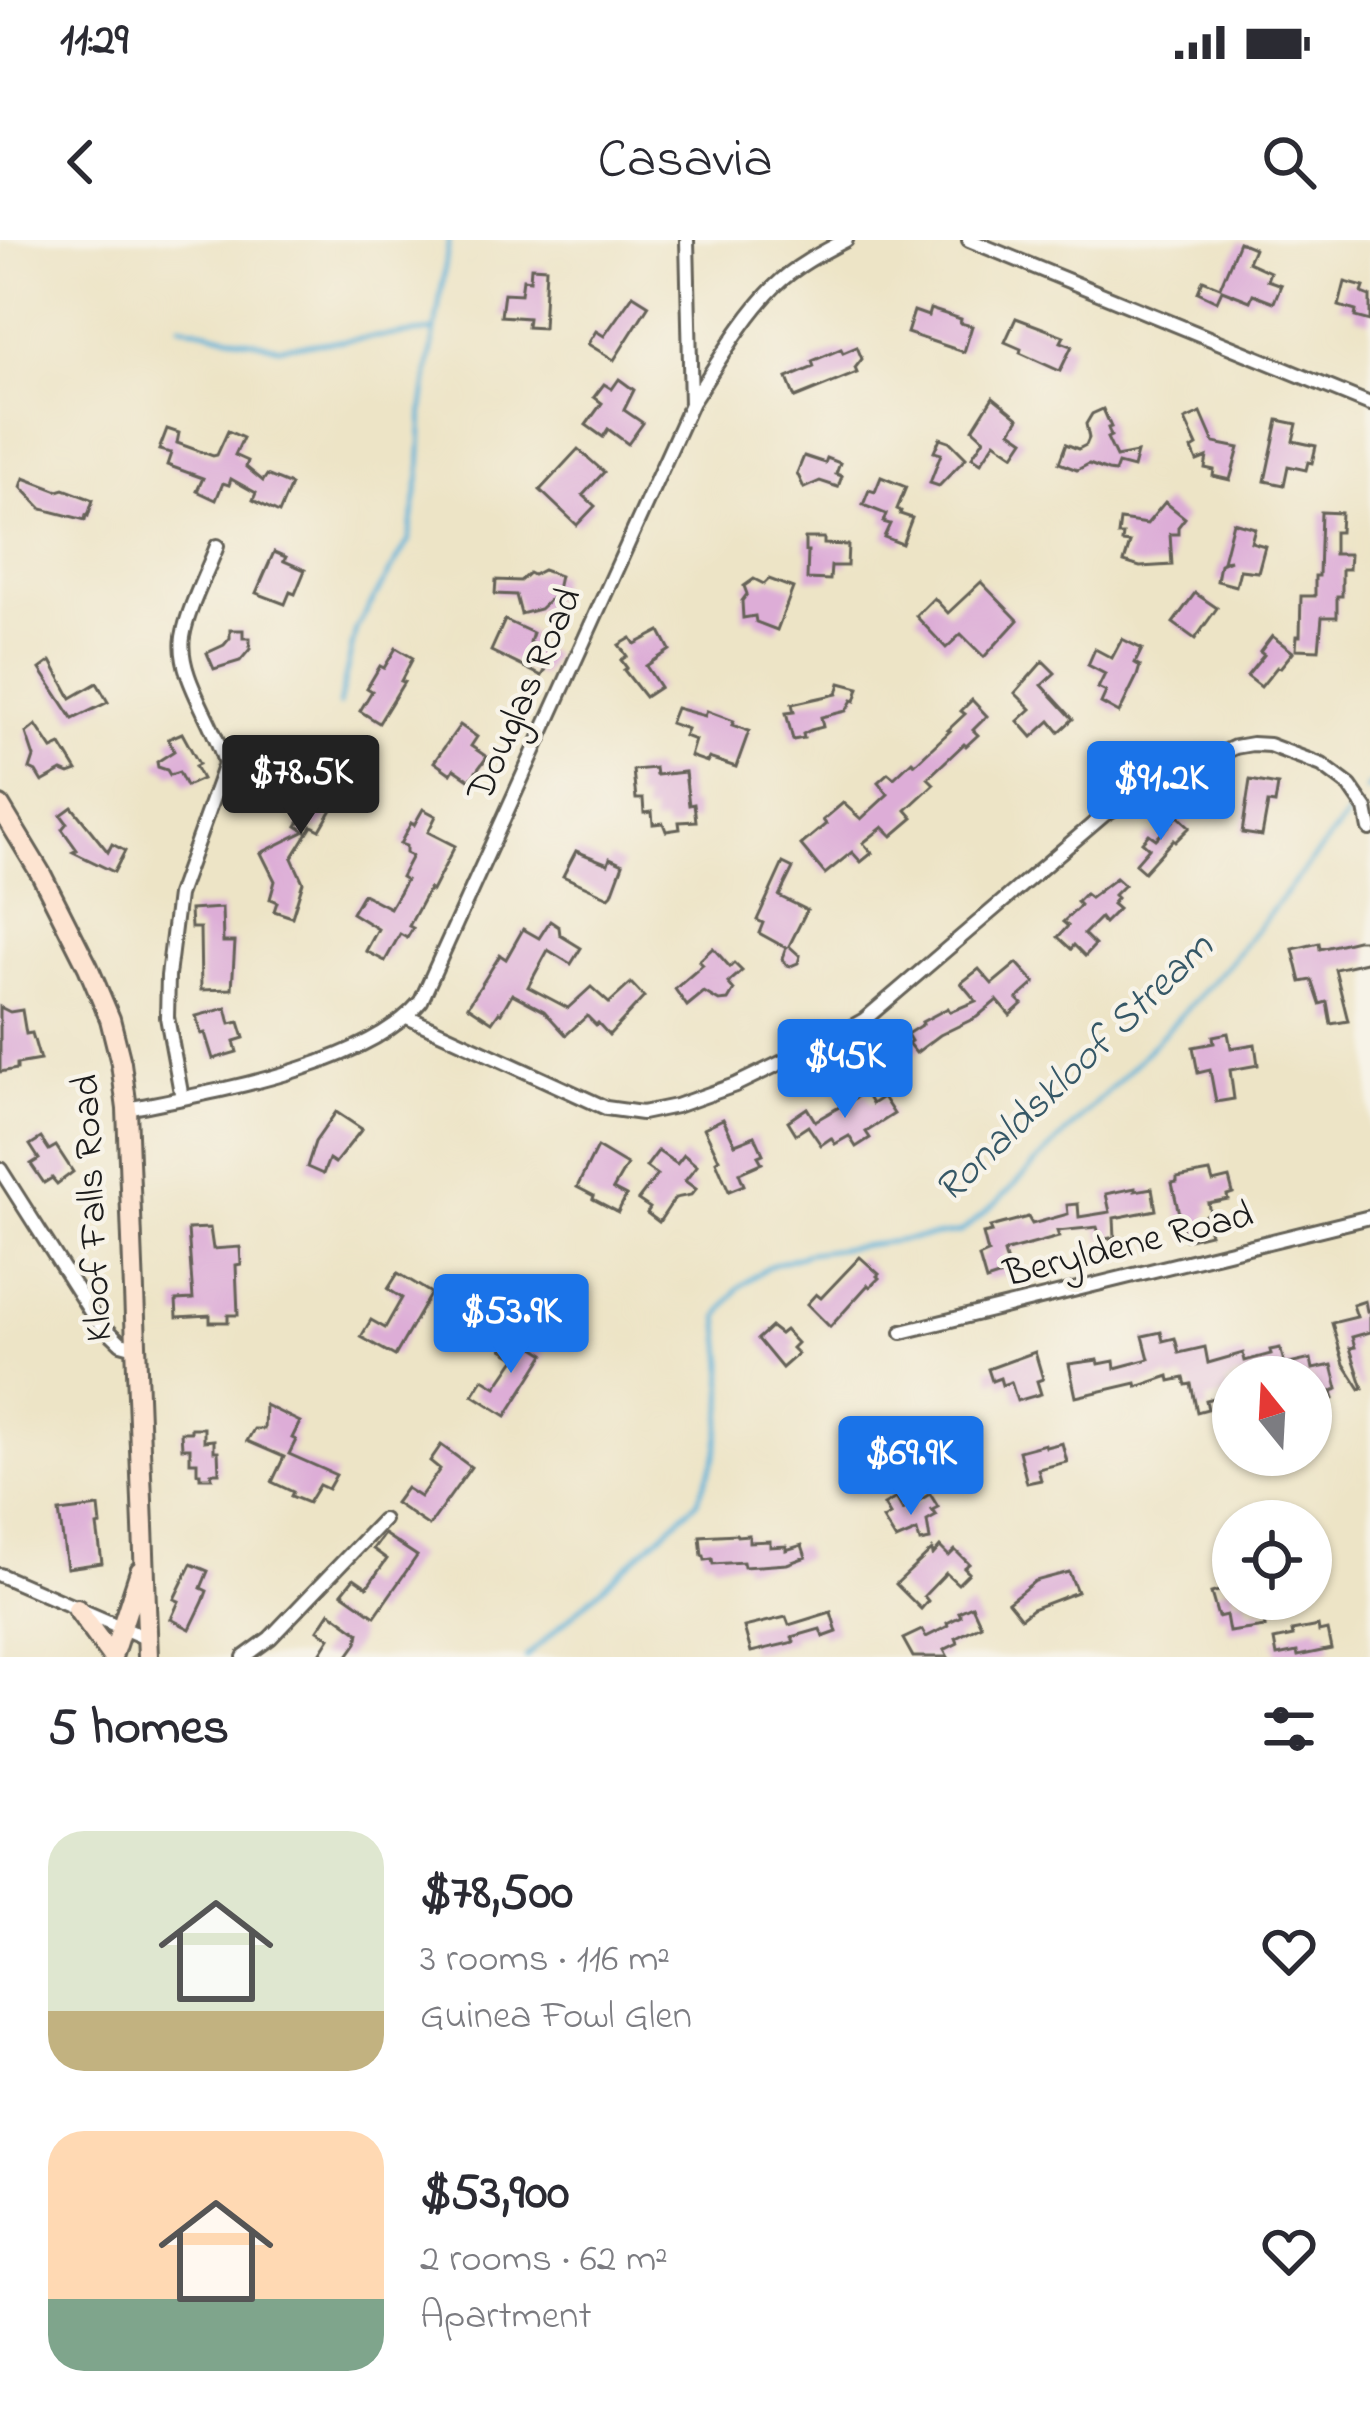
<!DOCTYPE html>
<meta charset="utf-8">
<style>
body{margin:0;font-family:"Indie Flower",sans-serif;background:#f2f2f3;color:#2b2b33;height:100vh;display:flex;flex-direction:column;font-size:45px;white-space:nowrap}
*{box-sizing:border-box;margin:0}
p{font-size:39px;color:#7c7c81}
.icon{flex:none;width:66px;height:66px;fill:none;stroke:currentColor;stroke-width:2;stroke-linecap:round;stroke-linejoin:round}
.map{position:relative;height:1417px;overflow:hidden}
.side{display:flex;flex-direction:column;background:#fff;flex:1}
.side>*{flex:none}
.needle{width:78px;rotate:342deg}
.controls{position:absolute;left:1212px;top:1116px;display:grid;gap:24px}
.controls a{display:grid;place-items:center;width:120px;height:120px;border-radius:50%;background:#fff;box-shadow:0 3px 9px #0004;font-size:60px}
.price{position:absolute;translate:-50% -102px;padding:0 27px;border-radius:12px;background:#1a73e8;color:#fff;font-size:39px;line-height:78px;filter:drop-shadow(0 3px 6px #0008)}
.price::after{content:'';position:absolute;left:50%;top:72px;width:36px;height:27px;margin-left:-18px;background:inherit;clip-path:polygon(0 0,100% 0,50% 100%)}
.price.selected{background:#222;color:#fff}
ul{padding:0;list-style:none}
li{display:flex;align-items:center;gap:36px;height:300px;padding:0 48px}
li span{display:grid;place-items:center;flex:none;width:336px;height:240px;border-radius:36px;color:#555}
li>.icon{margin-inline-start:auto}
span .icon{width:144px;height:144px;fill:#fffc;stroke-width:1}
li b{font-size:51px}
h2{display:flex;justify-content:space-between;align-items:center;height:144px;padding:0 48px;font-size:51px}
.status{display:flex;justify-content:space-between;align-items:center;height:84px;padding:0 60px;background:#fff;direction:ltr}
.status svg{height:33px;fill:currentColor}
header{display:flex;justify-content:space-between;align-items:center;height:156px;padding:0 48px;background:#fff;font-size:54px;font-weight:600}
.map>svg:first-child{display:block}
</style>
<div class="status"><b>11:29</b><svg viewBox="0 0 49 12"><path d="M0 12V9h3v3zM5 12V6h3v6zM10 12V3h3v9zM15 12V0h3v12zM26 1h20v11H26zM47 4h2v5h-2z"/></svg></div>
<header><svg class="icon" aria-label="back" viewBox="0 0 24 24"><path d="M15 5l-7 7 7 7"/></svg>Casavia<svg class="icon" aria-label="search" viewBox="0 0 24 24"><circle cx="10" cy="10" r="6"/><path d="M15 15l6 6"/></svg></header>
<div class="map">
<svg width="1370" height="1417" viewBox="0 0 1370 1417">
<rect width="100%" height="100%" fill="#f7f3e8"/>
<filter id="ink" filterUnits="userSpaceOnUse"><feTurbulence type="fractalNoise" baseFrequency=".00833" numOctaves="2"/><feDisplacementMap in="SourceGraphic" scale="24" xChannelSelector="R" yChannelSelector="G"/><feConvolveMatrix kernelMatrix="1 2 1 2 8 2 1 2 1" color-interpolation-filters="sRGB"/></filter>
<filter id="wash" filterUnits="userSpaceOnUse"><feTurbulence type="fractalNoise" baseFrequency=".004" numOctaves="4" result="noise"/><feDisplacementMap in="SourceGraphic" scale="48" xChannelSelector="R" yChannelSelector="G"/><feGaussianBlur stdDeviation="2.7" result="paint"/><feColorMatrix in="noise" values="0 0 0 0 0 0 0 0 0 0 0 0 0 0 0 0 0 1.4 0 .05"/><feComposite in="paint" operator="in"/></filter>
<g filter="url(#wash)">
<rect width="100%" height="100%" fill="#ede4c6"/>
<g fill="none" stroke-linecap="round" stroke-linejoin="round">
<g stroke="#5cb1d8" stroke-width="4.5">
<path d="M180 85 279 107 433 91"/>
<path d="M339 465 356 389 409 300 420 235 423 167 449 0"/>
<path d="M1366 550 1370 545"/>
<path d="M526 1417 697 1262 716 1215 723 1170 724 1123 719 1076 738 1048 767 1027 809 1013 961 992 997 962 1133 826 1229 724 1349 574"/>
</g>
</g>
<g id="blocks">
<g fill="#ddadd7">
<path d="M1239 2 1254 8 1248 22 1270 32 1267 40 1281 45 1274 62 1253 54 1250 61 1222 50 1217 61 1198 52 1203 40 1220 47Z"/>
<path d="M531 27 546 28 543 88 527 87 528 78 501 76 504 53 521 54 523 39 530 40Z"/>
<path d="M1345 42 1364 47 1362 53 1370 56V81L1355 77 1356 71 1339 66Z"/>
<path d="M633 55 649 65 614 120 588 104 596 91 604 96Z"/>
<path d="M930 69 961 79 960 83 972 86 964 112 907 93 914 71 928 76Z"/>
<path d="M1016 78 1064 96 1061 102 1072 106 1060 131 1020 113 1021 109 1005 102Z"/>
<path d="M857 107 862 119 855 128 857 133 795 158 787 138 814 127 812 121 841 109 843 113Z"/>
<path d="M619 139 634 150 624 170 643 183 628 204 608 189 603 197 586 185 602 163 594 157 604 144 612 149Z"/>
<path d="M993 157 1019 178 1011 191 1024 200 1014 215 995 202 981 223 972 217 984 199 973 189Z"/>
<path d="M1103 169 1111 187 1108 188 1111 196 1107 198 1116 217 1137 213 1133 228 1118 224 1115 232 1108 231 1089 224 1077 230 1059 223 1066 204 1078 209 1086 205 1089 198 1086 184 1092 174Z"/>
<path d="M1201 173 1214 203 1239 208 1230 240 1213 236 1214 230 1205 228 1207 217 1197 221 1192 209 1197 206 1185 180Z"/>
<path d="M1278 180 1297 184 1293 201 1316 206 1312 223 1308 222 1306 230 1288 226 1284 245 1265 241Z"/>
<path d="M167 189 179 193 177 203 213 216 217 215 228 191 243 198 235 215 248 221 246 227 263 241 267 235 291 245 279 273 253 260 256 253 231 239 229 245 223 243 216 260 197 251 203 238 167 225 171 213 159 210Z"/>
<path d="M940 198 949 201 966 218 939 246 930 243 941 214 934 212Z"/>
<path d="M578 209 604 232 583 255 595 266 577 285 540 250Z"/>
<path d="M804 216 825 223 827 218 840 223 836 234 842 236 838 247 820 241 804 248 797 233Z"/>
<path d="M881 237 906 247 897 269 901 271 900 274 912 278 902 304 884 297 890 284 883 282 886 274 863 265 869 250 875 252Z"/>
<path d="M24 238 58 251 64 249 93 260 88 276 86 275 85 280 42 269 21 247Z"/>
<path d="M1165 262 1185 278 1178 287V294H1170L1172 325 1140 327 1124 322 1130 303 1122 302 1123 295H1118L1120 280 1147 284Z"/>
<path d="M1321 272 1341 273 1340 292H1334V314H1350L1349 329H1342V356H1337V377H1322L1319 410 1296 409 1297 396H1300L1301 356H1315V336H1319Z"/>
<path d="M1233 282 1255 288 1251 302 1265 306 1258 332 1240 330 1236 346 1217 341 1220 324 1230 320 1223 321Z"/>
<path d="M805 298H824V304L848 305 847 326H831L830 340 807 339 808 311H805Z"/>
<path d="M274 312 286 317 284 321 305 330 295 354 290 352 285 364 256 353Z"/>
<path d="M543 330 560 336 556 354 540 369 521 374 516 355 495 354 496 340 520 341 529 333 533 335Z"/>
<path d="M754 339 764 344 769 339 793 348 777 390 756 382 755 376 743 378 742 361 747 354 744 346Z"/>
<path d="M981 342 1018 380 984 417 961 394 946 408 916 376 934 358 948 373Z"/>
<path d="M1195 353 1217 368 1195 399 1173 383Z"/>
<path d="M505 380 533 393 530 402 554 415 542 436 491 411Z"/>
<path d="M230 390H243V398H250V409L240 421 214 429 207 413 224 405 230 398Z"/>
<path d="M660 391 670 410 646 426 660 447 645 457 624 430 627 428 621 420 627 416 619 405 631 398 635 404Z"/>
<path d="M1272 396 1293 412 1280 428 1277 427 1261 447 1247 436 1264 415 1260 412Z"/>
<path d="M1122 399 1142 409 1135 423 1140 426 1137 436 1119 473 1101 463 1106 452 1098 448 1105 434 1088 425 1095 409 1112 418Z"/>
<path d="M396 408 413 418 401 441 404 442 379 483 360 471 372 451 367 448 380 426 384 428Z"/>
<path d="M51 421 71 458 97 443 108 462 73 479 40 429Z"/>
<path d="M1043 421 1055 433 1042 445 1073 479 1059 492 1050 481 1032 497 1018 481 1031 469 1015 453Z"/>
<path d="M840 443 859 448 855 461 852 460 846 471 821 477 823 487 811 490 803 494 804 498 793 500 786 473 794 472 792 464 837 454Z"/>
<path d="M972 460 987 476 973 490 978 495 966 506 964 504 928 538 934 544 906 570 913 578 892 596 883 587 863 603 872 613 861 622 852 612 825 634 801 605 826 584 823 580 843 563 861 579 888 554 878 542 888 533 894 538 912 521 915 524 950 491 948 490 965 474 961 471Z"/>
<path d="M676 468 705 476 707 471 734 481 732 485 749 491 736 527 709 518 707 522 690 516 695 500 684 496 687 489 670 483Z"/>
<path d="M36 485 52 509 61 505 77 531 69 534 62 531 42 542 36 532 30 529 34 517 26 493Z"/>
<path d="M460 485 477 497 471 506 487 517 470 540 454 529 451 534 434 522Z"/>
<path d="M182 493 199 524 195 526 202 539 186 546 179 532 170 535 167 530 158 527 157 522 174 511 168 499Z"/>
<path d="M323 523 345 536 329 563 334 566 320 590 312 586 292 618 303 642 292 677 274 671 277 662 270 659 275 641 261 613 305 591 297 586 304 575 287 565 295 551 298 553 302 547 307 550Z"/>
<path d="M655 528 656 535 685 532 689 565 694 564 696 581 679 582 680 589 666 591 663 583 653 584 652 572 644 573 643 559H636L633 530Z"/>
<path d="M1250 540 1278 545 1275 564 1268 563 1262 596 1242 593Z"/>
<path d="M72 567 108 612 112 604 125 611 114 632 73 612 77 610 62 589 67 583 61 575Z"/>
<path d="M423 569 436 576 428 592 455 606 432 651 429 649 409 686 413 688 407 698 400 694 385 721 366 711 378 689 352 673 363 654 390 668 406 640 401 637 412 616 406 613V606L400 604 411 583 414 585Z"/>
<path d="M1178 576 1190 587 1175 602 1173 600 1144 632 1135 624 1149 608 1142 602 1149 594 1156 599Z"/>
<path d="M576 611 608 624 610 618 623 624 612 654 609 657 563 636Z"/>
<path d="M783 623 793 628 779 656 807 670 789 706 800 716 798 723 791 726 786 725 782 719 786 708 759 693 763 683 757 680Z"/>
<path d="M1116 638 1124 645 1114 655 1117 658 1112 664 1118 669 1104 683 1100 678 1084 694 1095 705 1085 716 1074 705 1071 709 1058 697 1068 686 1063 682 1078 668 1080 665 1077 662 1085 654 1090 658Z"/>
<path d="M222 668 223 702H235L232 749 201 750 200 688H191L190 670Z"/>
<path d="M550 681 559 687 560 695 581 708 571 724 548 710 528 747 568 768 591 747 609 763 631 743 644 757 609 795 598 783 596 785 587 776 566 795 544 771 512 754 501 773 499 772 492 782 468 766 500 715 506 719 523 689 539 698Z"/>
<path d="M1357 700H1365L1370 721 1335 729 1348 781 1331 784 1327 762 1320 764 1312 740 1301 742 1293 709 1319 703 1320 709Z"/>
<path d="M713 708 730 727 734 723 742 731 728 743 734 750 728 760 719 761 704 752 687 766 675 749 703 725 699 721Z"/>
<path d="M1017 723 1035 743 1017 759 1022 764 1010 775 997 760 977 777 940 795 916 813 908 803 911 801 907 794 923 784 922 782 948 768 950 772 976 761 961 743 979 729 992 744Z"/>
<path d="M0 767 10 772 22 770 26 794 32 793 40 820 17 824V829L0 832Z"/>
<path d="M226 768 230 784 239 782 244 798 234 801 237 812 213 819 205 793 201 794 196 776Z"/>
<path d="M1228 793 1231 808 1255 804 1258 825 1230 830 1234 859 1216 862 1210 830 1198 833 1193 807 1214 803 1213 796Z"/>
<path d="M865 852 872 864 883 857 894 874 866 892 870 898 856 907 849 896 835 904 831 898 821 905 808 886 796 894 788 881 807 868 815 881Z"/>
<path d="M336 872 362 889 335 923 329 919 323 934 307 927 315 902Z"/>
<path d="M723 879 735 904 755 896 763 914 758 916 762 923 739 933 744 945 729 951 716 921 719 919 704 888Z"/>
<path d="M41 898 49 910 56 906 73 932 57 944 52 938 44 943 31 924 39 919 30 905Z"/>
<path d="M597 907 627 925 613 949 626 956 618 972 593 959 594 956 577 947Z"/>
<path d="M658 911 677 924 684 915 697 926 685 941 696 949 691 955 675 958 659 982 647 973 650 968 638 960 657 935 646 927Z"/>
<path d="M1210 932 1213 942 1229 938 1233 953 1227 955 1228 959 1208 963 1210 972 1205 975 1210 994 1185 1000 1172 943 1177 942V938Z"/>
<path d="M1135 948V951L1152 948 1156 970 1114 978 1115 997 1101 1000 1097 987 1057 991 1059 997 1007 1011 1004 1013 1010 1033 986 1041 979 1017 988 1013 983 994 992 992 990 987 1028 977 1032 984 1068 974 1067 965 1078 964 1079 977 1110 972 1106 954Z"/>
<path d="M210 988 213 1009 240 1007 241 1024 236 1025 238 1075H228V1082H210V1075L177 1077 176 1060 193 1059 188 989Z"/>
<path d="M860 1017 879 1034 877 1036 879 1038 870 1047 868 1045 830 1087 807 1064 816 1054 821 1058Z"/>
<path d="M398 1033 431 1053 395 1116 361 1097 371 1080 385 1088 402 1058 388 1049Z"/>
<path d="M1365 1061 1367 1071 1370 1070V1092L1352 1097 1355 1107 1350 1108 1363 1148 1360 1149 1344 1124 1332 1083 1357 1077 1353 1065Z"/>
<path d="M771 1087 780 1094 785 1090 797 1103 792 1108 798 1114 782 1128 758 1099Z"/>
<path d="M1161 1092 1163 1101 1175 1098 1179 1113 1205 1107 1208 1123 1243 1113 1245 1121 1271 1114 1270 1110 1280 1108 1285 1125 1311 1119 1313 1129 1332 1125 1338 1149 1332 1151 1334 1159 1318 1163 1311 1137H1233V1141L1226 1143 1229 1154 1206 1160 1208 1169 1197 1172 1191 1144 1186 1145 1184 1138 1170 1141 1169 1136 1137 1147 1136 1143 1076 1157 1069 1124 1098 1120 1099 1124 1114 1121 1115 1128 1149 1119 1143 1096Z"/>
<path d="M512 1093 545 1114 506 1176 473 1155 483 1139 496 1147 516 1118 502 1109Z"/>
<path d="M1035 1112 1043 1139 1037 1141 1041 1154 1017 1161 1011 1142 1002 1145 1000 1138 992 1141 988 1129Z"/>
<path d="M265 1165 300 1182 292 1198 296 1200 289 1214 336 1235 328 1249 319 1245 308 1263 291 1256 293 1252 272 1242 284 1217 247 1201 254 1189H264Z"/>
<path d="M886 1180 900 1202 875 1219 881 1228 868 1237 848 1207Z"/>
<path d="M191 1188H204V1201L214 1200V1211H218L219 1233H211L212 1238H200V1233H197V1222H190V1208H182L181 1192H191Z"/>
<path d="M1062 1203 1067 1222 1038 1229 1041 1240 1027 1243 1019 1211 1045 1204 1046 1207Z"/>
<path d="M441 1205 471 1227 429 1286 395 1263 406 1248 420 1257 440 1229 430 1221Z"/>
<path d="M930 1254 938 1267 932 1270 936 1276 927 1281 930 1300 920 1302 917 1291 896 1300 883 1279 890 1275 884 1265 896 1258 903 1270Z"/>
<path d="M99 1267 101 1285 97 1286 102 1323 67 1328 59 1272Z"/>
<path d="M384 1294 417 1316 375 1376 342 1353 354 1338 367 1347 387 1319 373 1309Z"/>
<path d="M736 1294 737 1296 749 1295V1302L770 1301V1307L786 1306V1310L802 1305 806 1317 787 1324 744 1327 743 1322 713 1324 712 1319 705 1320 704 1316H702L700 1296Z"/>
<path d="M940 1307 949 1316 955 1310 969 1324 964 1328 969 1333 958 1344 946 1333 924 1356 928 1361 921 1369 896 1344 932 1310 933 1315Z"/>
<path d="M191 1324 208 1331 201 1348 207 1351 203 1362 190 1389 171 1379 179 1361 174 1359Z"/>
<path d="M1069 1332 1077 1352 1032 1369 1021 1378 1008 1362 1035 1341Z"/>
<path d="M1233 1347V1359H1245L1249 1371 1262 1369 1265 1387 1229 1392 1226 1375 1218 1377 1211 1353Z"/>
<path d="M972 1366 981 1385 956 1398 958 1403 944 1410 948 1417H913L903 1399 922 1390 926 1397 948 1386 947 1383 961 1376 959 1372Z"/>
<path d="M330 1372 359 1393 357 1403 347 1417H318L330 1398 318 1390Z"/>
<path d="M831 1372 837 1392 823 1397 820 1389 792 1397 794 1402 751 1412 744 1387 786 1377 789 1385Z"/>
<path d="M1318 1386 1319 1392 1327 1390 1331 1409 1298 1416 1297 1412 1277 1416 1274 1400 1293 1396 1292 1391Z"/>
</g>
</g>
</g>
<g filter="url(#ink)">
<use href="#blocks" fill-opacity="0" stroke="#656258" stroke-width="3"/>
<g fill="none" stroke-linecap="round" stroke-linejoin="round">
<defs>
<g id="minor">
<path d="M969 0 1370 164"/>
<path d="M692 162C718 123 742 79 775 46 794 27 821 13 846 0"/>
<path d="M407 777 606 868 642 873 676 866 735 845 836 796 864 780 1105 574 1151 547 1235 507 1252 504 1269 505 1322 525 1350 546 1366 569 1370 589"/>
<path d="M182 858 167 777 168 736 178 655 225 524C216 484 177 437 183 397 187 371 207 332 217 306"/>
<path d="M127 869C211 852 365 828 421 761L691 164 687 0"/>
<path d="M0 929 94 1077 121 1103 135 1107"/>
<path d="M902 1092 1370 977"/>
<path d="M0 1335 148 1399"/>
<path d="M244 1417 270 1398 383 1280"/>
</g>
<g id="secondary">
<path d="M0 566 41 634 88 727 110 779 121 823 127 869 148 1417"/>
<path d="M77 1369 112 1417"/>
<path d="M112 1417 140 1331"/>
</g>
</defs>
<use href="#minor" stroke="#656258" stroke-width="18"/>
<use href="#secondary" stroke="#656258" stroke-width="24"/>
<use href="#minor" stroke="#fff" stroke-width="12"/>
<use href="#secondary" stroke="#fde4d1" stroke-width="18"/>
</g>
</g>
<g text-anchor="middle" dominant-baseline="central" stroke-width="9" stroke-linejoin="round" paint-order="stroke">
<g font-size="39" fill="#1c1c1c" stroke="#f7f3e8">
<text transform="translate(526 455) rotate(-66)">Douglas Road</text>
<text transform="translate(94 968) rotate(-93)">Kloof Falls Road</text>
<text transform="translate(1129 1006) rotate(-14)">Beryldene Road</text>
</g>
<g font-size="42" font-style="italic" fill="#365867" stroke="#f7f3e8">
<text transform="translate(1075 829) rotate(-44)">Ronaldskloof Stream</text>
</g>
</g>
</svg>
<div class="controls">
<a><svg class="needle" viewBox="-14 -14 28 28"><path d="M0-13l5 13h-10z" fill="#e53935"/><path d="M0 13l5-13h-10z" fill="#7c7c81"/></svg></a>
<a><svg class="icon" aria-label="locate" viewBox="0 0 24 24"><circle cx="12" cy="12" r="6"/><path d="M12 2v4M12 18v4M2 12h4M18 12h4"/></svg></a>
</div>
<b class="price selected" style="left:301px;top:597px">$78.5K</b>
<b class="price" style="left:1161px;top:603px">$91.2K</b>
<b class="price" style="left:845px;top:881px">$45K</b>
<b class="price" style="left:511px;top:1136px">$53.9K</b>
<b class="price" style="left:911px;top:1278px">$69.9K</b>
</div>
<section class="side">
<h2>5 homes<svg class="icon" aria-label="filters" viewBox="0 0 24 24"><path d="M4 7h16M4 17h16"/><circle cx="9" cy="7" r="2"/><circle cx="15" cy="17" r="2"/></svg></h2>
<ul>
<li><span style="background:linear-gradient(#dfe7d0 75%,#c2b280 0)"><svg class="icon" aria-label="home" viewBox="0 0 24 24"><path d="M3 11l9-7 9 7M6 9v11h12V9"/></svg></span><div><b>$78,500</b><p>3 rooms · 116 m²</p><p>Guinea Fowl Glen</p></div><svg class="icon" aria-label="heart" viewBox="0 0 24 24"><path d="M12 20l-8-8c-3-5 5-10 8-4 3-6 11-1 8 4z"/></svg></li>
<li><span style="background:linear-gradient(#ffd9b3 70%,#7fa58c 0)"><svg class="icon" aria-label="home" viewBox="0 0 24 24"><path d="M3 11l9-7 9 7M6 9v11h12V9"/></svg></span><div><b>$53,900</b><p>2 rooms · 62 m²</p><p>Apartment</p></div><svg class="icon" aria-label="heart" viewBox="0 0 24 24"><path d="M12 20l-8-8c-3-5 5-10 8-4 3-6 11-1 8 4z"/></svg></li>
</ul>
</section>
